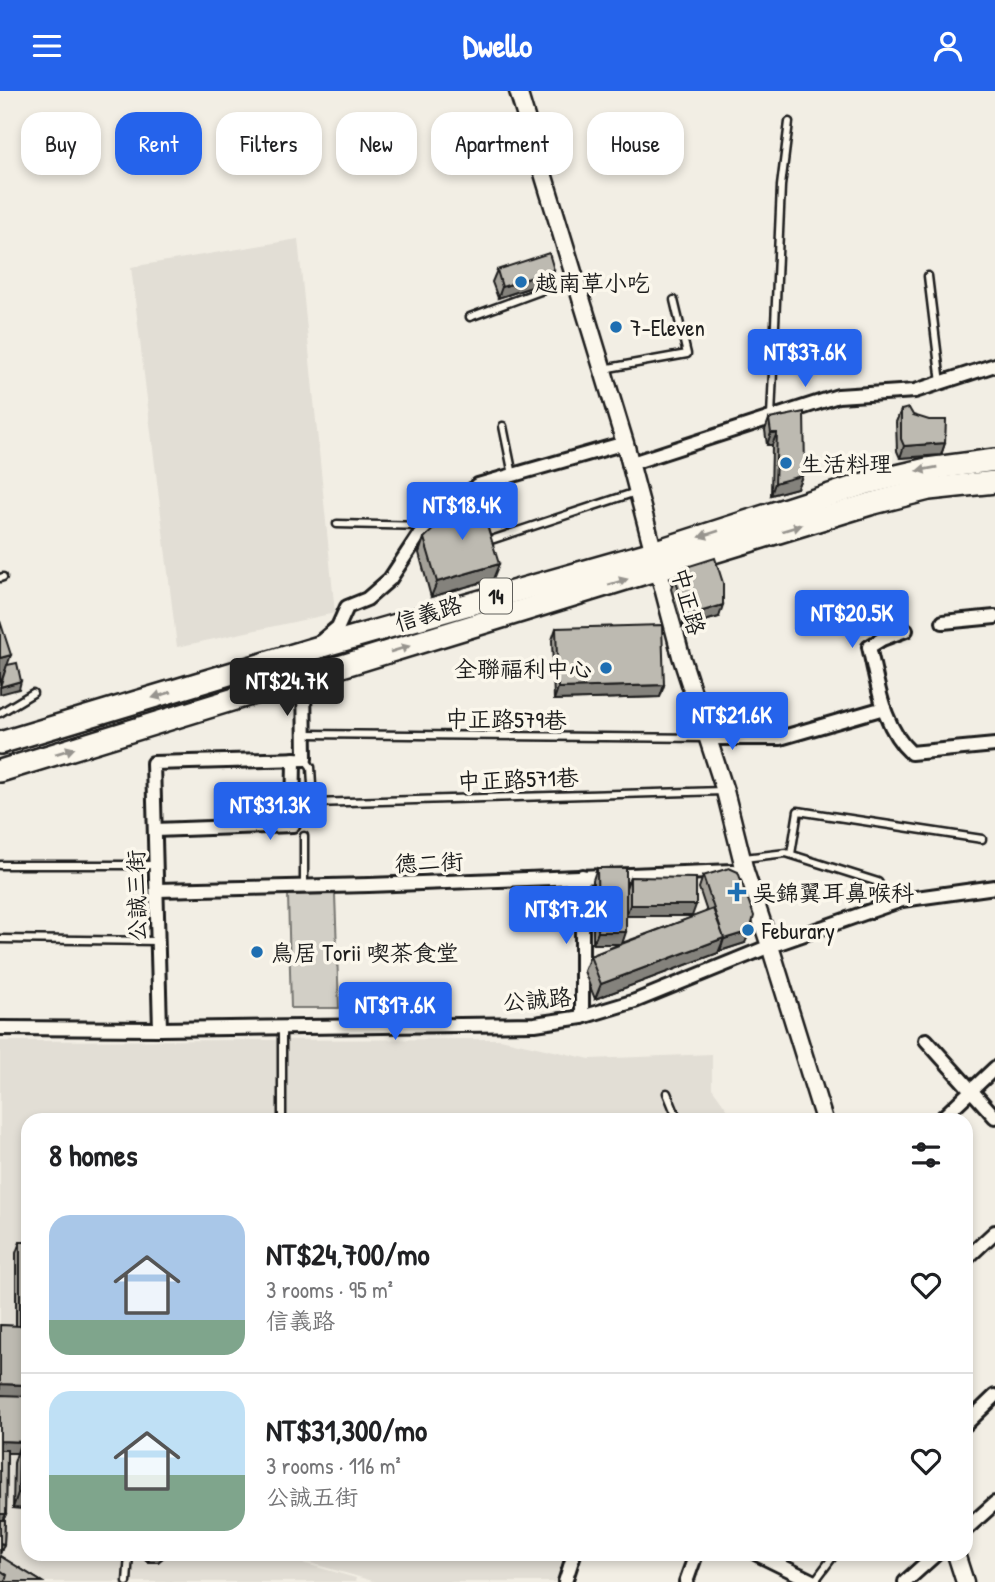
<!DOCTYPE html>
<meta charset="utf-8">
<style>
body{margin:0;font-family:"Patrick Hand","LXGW WenKai TC",sans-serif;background:#f6f6f6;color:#202124;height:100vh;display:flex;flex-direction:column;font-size:26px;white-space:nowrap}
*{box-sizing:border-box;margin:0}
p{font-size:23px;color:#757577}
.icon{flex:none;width:38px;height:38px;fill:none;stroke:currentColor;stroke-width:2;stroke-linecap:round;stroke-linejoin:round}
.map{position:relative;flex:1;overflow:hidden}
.sheet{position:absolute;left:21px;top:1022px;width:952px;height:448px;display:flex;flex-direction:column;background:#fff;border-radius:21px;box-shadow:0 4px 10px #0003}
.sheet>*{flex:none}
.hud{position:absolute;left:21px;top:21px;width:954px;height:63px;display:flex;gap:14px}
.price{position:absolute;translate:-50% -60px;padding:0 16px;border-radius:7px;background:#2563eb;color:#fff;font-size:23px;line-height:46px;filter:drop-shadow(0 2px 4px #0008)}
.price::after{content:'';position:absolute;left:50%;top:42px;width:21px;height:16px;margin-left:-10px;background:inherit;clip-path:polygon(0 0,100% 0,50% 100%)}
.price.active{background:#222;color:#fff}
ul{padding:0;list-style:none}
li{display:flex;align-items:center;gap:21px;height:175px;padding:0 28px}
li+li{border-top:2px solid #e0e0e0}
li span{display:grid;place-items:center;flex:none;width:196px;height:140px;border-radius:21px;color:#555}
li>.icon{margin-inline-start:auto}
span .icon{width:84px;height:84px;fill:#fffc;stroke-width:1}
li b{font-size:30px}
h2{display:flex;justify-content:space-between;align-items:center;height:84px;padding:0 28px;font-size:30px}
.tag{padding:0 24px;border-radius:21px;background:#fff;box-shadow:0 4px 10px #0003;font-size:24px;line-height:63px}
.tag.active{background:#2563eb;color:#fff}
header{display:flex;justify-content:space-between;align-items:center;height:91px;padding:0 28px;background:#2563eb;color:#fff;font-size:32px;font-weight:700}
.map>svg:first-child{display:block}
</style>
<header><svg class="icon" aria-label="menu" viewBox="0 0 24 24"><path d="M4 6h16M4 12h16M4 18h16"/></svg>Dwello<svg class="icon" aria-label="person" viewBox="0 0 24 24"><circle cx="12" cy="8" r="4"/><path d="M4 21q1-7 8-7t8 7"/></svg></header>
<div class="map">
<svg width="995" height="1491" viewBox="0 0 995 1491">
<rect width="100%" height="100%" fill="#f2eee4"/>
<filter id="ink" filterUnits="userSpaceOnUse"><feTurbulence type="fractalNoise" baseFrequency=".0143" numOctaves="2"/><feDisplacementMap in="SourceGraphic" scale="14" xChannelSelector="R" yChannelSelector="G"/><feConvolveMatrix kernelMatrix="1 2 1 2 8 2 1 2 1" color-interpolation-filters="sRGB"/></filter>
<g filter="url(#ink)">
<g fill="#e2ded5">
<path d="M298 148 335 522 177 556 131 176Z"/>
<path d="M500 948 590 968 712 963V997L735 1029H28V1463H270L356 1487 355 1491H0V950Z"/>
<path d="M280 1463H571L562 1491H376Z"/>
</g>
<path fill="#d2cfc6" stroke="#777671" stroke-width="2" d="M335 803 339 917H291L288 804Z"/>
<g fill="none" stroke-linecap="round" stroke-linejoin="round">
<defs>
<g id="service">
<path d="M928 185 941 292"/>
<path d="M470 226 573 188"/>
<path d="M603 278 687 263 674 209"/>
<path d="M771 326 781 95 789 31"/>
<path d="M503 335 513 384"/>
<path d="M337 433 427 435"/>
<path d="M485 451 636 401"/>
<path d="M0 487 3 486"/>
<path d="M0 622 33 602"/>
<path d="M305 643 707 647"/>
<path d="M305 668 311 676 313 712 723 700"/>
<path d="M304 745V795"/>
<path d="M791 763 798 720 982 748"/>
<path d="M744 767 786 762 878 791 891 812"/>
<path d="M0 774H156"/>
<path d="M0 848 158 850"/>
<path d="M282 936V1029"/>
<path d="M667 1002 678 1029"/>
<path d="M127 1491 129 1463"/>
<path d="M814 1491 835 1463"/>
</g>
<g id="minor">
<path d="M629 373 838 305 915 300 995 274"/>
<path d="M943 531 995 526"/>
<path d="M906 539 882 548 869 556C878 592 882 636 911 662L995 654"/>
<path d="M319 552 338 536 347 516 367 508 390 488 419 444 478 394 625 352"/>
<path d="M708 647H780L884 617"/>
<path d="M155 739 293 734 294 668"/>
<path d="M582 785V926"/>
<path d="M157 799 369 794 734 780"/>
<path d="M0 937 160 938 535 933 582 926 635 910 770 855 902 809 995 796"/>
<path d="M160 938 153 672 305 668 304 587"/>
<path d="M926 949 995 1026"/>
<path d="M940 1029 995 977"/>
<path d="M966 1168 995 1141"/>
<path d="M966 1333 995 1305"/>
<path d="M966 1438 995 1412"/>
<path d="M757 1463 814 1491"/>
<path d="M565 1491 574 1463"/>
<path d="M686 1491 696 1463"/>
<path d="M905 1491 936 1463"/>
</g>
<g id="tertiary">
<path d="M518 0 625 352 681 565 725 700 745 780 770 855 824 1029"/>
<path d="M956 1463 965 1491"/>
</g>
<g id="primary">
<path d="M0 652 326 554 653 461 867 392 927 378 995 369"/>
<path d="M0 680 870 413 929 398 995 391"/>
</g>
</defs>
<use href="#service" stroke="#1c1c1c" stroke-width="11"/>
<use href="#minor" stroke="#1c1c1c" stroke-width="18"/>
<use href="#tertiary" stroke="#1c1c1c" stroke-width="21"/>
<use href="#primary" stroke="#1c1c1c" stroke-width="26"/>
<use href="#service" stroke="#fbf7ec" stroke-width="6"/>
<use href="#minor" stroke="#fbf7ec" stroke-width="12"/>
<use href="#tertiary" stroke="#fbf7ec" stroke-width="16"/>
<use href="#primary" stroke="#fbf7ec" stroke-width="21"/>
</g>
<g fill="#a3a098" stroke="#1c1c1c" stroke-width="2">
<path d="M497 179 550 190 498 207 492 191Z"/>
<path d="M901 319 913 324 945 352 941 364 900 367 897 360 896 331Z"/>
<path d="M769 328 805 378 797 397 771 404 772 354H767L765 339Z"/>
<path d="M424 447 493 488 431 506 419 462Z"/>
<path d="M675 486 719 526 682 536 671 498Z"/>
<path d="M556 537 664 594 660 606 554 609 552 549Z"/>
<path d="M597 777 626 797 630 786 692 825H626L622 852 707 821 699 797 703 785 745 852 720 860 719 859 718 862 595 908 584 880 590 865 620 853H593V789Z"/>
<path d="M20 1151H28V1418L13 1417 14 1372 17 1362H7L6 1423 3 1429H5L4 1453 0 1463V1234L16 1235V1162Z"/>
<path d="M143 1463H165L164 1466 158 1471H148L143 1466Z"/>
<path d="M0 1465 42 1491H0Z"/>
</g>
<g fill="#84827c" stroke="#1c1c1c" stroke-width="2">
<path d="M554 179 550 190 498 207 502 196Z"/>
<path d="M771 342H777L772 354H767Z"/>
<path d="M945 352 941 364 900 367 904 355Z"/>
<path d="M805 378 797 397 771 404 775 392Z"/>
<path d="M499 473 493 488 431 506 437 491Z"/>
<path d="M723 514 719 526 682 536 686 525Z"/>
<path d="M11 564 0 594V567Z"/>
<path d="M21 590 19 598 0 603V596Z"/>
<path d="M664 594 660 606 554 609 558 597Z"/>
<path d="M630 814H696L692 825H626Z"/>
<path d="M750 840 745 852 720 860 724 848Z"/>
<path d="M598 841H626L622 853H593Z"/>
<path d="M724 847 718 862 595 908 601 893Z"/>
<path d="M0 1293 28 1294V1306L0 1305Z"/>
<path d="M0 1350 28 1351V1363L19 1356 17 1362H0Z"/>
<path d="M18 1402H28V1418L13 1417Z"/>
<path d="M0 1423H6L1 1434H0Z"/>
<path d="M0 1452 4 1453 0 1463Z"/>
<path d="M151 1463H165L164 1466 158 1471H148Z"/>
</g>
<g fill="#bdbab1" stroke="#1c1c1c" stroke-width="2">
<path d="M549 162 554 179 502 196 497 179Z"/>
<path d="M909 317 913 324 929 329H946L945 352 904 355 901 348V319Z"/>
<path d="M804 321 805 378 801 385 775 392 777 342H771L769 328Z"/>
<path d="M476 398 499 473 437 491 424 447Z"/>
<path d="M715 467 723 492V514L686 525 675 486 683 477Z"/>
<path d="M0 530 11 564 0 567Z"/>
<path d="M662 534 664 594 558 597 556 537Z"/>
<path d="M17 572 21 590 0 596 7 574Z"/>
<path d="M597 777H626V841H598Z"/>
<path d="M729 777 738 781 754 825 750 840 724 848 703 785Z"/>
<path d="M630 786 696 787V814H630Z"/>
<path d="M713 818 724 847 601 893 590 865Z"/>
<path d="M20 1151H28V1294L0 1293V1234L20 1235Z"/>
<path d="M0 1304 28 1305V1351L0 1350Z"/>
<path d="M19 1356H28V1402H18Z"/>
<path d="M0 1359H7L6 1423H0Z"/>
<path d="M0 1429H5L4 1453 0 1452Z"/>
<path d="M0 1465 42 1491H5L7 1484 0 1479Z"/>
</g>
<defs><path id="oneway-solid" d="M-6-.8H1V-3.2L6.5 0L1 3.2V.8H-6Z" transform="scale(1.75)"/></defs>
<g fill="#97948e">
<use href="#oneway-solid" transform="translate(927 378) rotate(170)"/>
<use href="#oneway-solid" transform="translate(792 437) rotate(-17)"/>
<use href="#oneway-solid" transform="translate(709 443) rotate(162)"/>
<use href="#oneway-solid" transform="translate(618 491) rotate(-17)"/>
<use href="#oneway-solid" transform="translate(400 558) rotate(-17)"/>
<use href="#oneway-solid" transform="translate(162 604) rotate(163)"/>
<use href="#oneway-solid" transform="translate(65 660) rotate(-17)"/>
</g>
</g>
<g fill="#1f6fb2" stroke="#fbf7ec" stroke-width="2.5">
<circle cx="521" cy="191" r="7"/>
<circle cx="616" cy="236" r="7"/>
<circle cx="786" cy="372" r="7"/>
<circle cx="606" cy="577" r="7"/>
<path d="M733.5 790.5h7v7h7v7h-7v7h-7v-7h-7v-7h7z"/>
<circle cx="748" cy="839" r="7"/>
<circle cx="257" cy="861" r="7"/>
</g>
<g text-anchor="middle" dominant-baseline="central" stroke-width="7" stroke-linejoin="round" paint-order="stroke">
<rect fill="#fbf7ec" stroke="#5f5e5a" stroke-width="2" x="480" y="487.5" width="32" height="35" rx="5"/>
<g font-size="21" font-weight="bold" fill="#1c1c1c">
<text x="496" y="505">14</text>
</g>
<g font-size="23" fill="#1c1c1c" stroke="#fbf7ec" text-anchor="start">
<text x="535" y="191">越南草小吃</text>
<text x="630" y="236">7-Eleven</text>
<text x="800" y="372">生活料理</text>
<text x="592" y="577" text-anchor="end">全聯福利中心</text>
<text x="753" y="801">吳錦翼耳鼻喉科</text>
<text x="762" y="839">Feburary</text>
<text x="271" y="861">鳥居 Torii 喫茶食堂</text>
</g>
<g font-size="23" fill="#1c1c1c" stroke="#fbf7ec">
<text transform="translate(689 510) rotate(75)">中正路</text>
<text transform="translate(428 522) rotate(-17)">信義路</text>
<text transform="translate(506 628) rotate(1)">中正路579巷</text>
<text transform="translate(518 688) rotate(-2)">中正路571巷</text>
<text transform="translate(429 771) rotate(-2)">德二街</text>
<text transform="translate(136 805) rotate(-91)">公誠三街</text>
<text transform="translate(537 908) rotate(-5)">公誠路</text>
</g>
</g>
</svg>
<b class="price" style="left:805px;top:298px">NT$37.6K</b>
<b class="price" style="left:462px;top:451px">NT$18.4K</b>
<b class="price" style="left:852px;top:559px">NT$20.5K</b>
<b class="price active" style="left:287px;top:627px">NT$24.7K</b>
<b class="price" style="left:732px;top:661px">NT$21.6K</b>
<b class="price" style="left:270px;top:751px">NT$31.3K</b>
<b class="price" style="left:566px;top:855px">NT$17.2K</b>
<b class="price" style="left:395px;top:951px">NT$17.6K</b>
<div class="hud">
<a class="tag">Buy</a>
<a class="tag active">Rent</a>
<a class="tag">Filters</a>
<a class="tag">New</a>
<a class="tag">Apartment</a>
<a class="tag">House</a>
</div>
<section class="sheet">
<h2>8 homes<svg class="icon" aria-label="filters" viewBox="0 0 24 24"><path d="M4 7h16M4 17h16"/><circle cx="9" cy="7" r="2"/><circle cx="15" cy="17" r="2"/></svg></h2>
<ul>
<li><span style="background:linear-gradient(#a9c7e8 75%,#7fa58c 0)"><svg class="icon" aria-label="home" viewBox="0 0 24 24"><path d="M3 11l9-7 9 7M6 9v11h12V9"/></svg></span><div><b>NT$24,700/mo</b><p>3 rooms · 95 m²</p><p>信義路</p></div><svg class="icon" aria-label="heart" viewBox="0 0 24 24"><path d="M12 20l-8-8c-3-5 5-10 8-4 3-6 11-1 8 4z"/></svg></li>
<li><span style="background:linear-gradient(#bfe0f5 60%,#7fa58c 0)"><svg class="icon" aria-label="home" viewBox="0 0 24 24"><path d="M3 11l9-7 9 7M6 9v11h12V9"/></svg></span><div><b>NT$31,300/mo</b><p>3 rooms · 116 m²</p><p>公誠五街</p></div><svg class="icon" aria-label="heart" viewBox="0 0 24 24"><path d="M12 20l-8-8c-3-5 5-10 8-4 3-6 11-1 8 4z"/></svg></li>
</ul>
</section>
</div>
